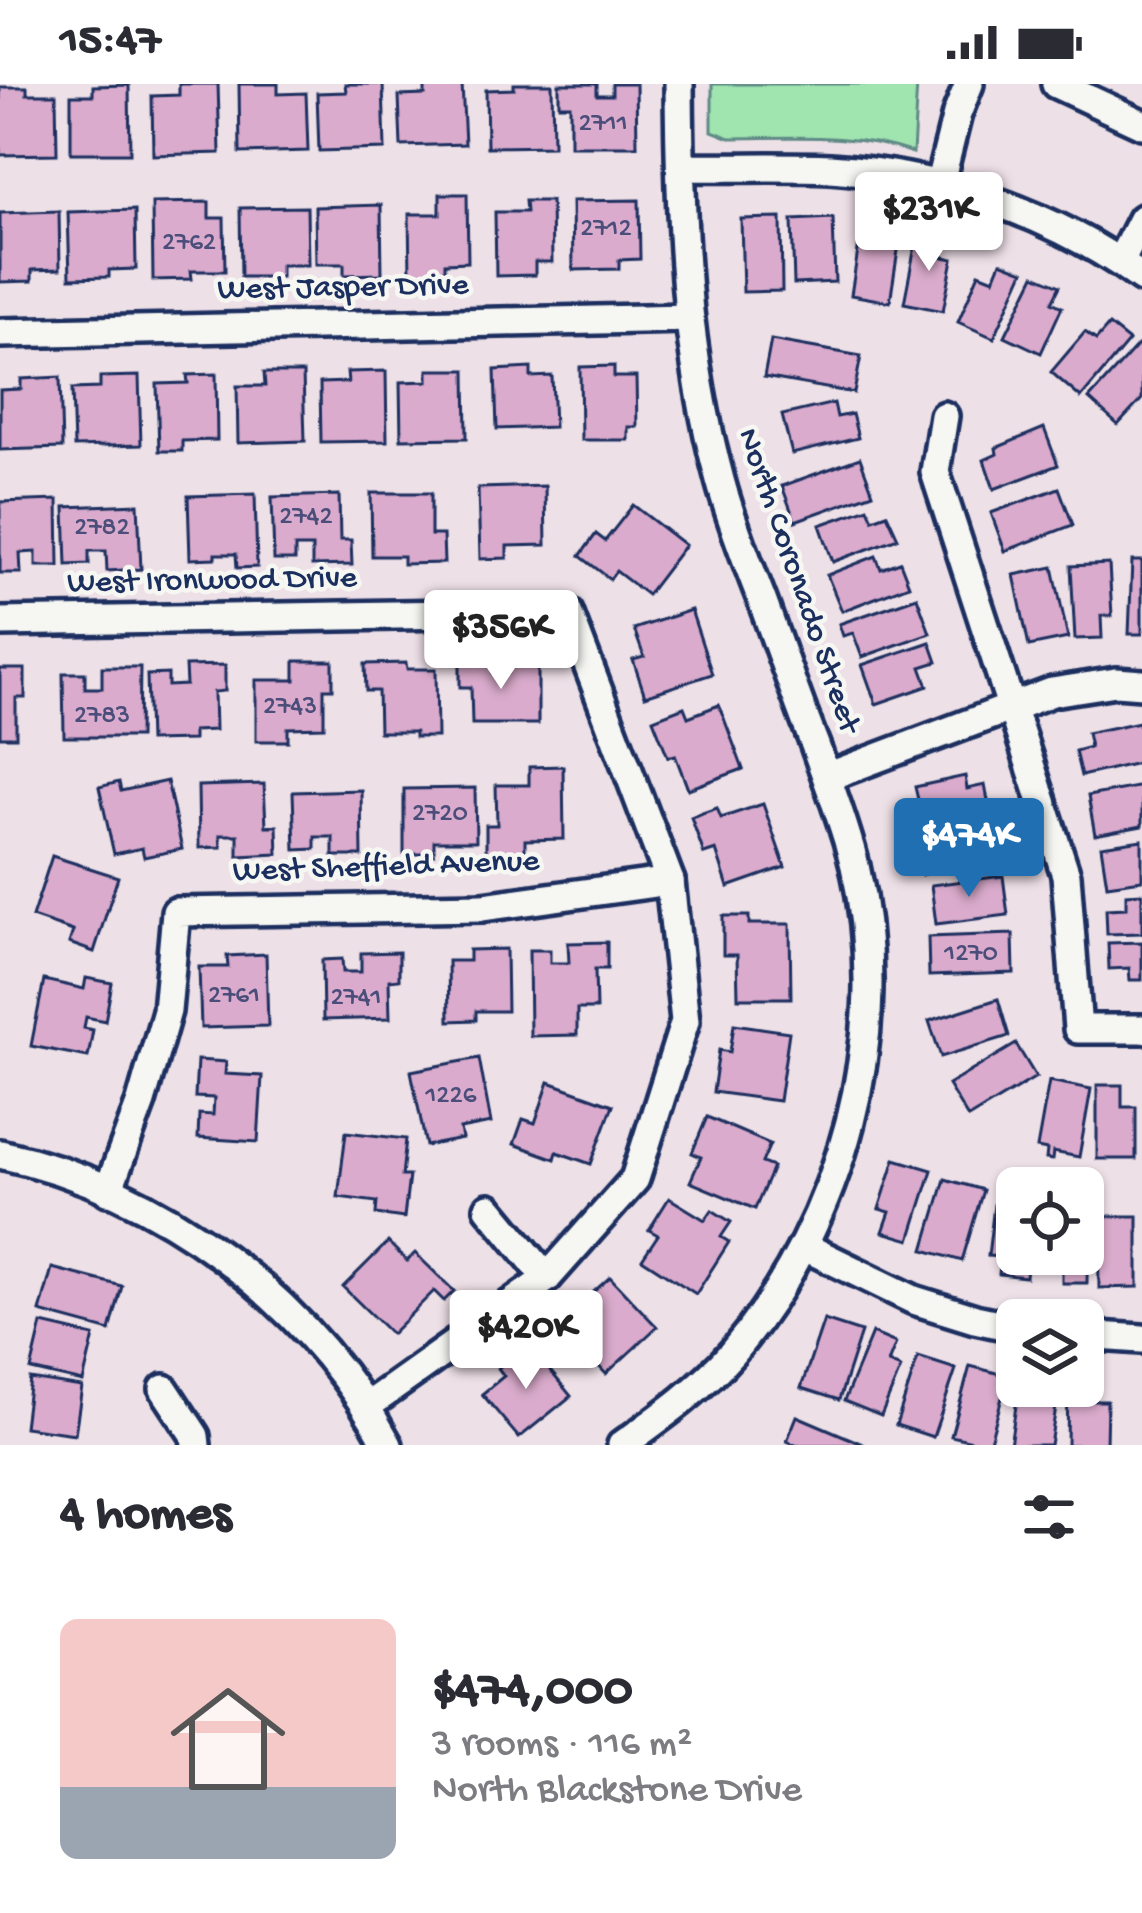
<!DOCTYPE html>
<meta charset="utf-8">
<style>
body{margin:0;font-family:"Gochi Hand",sans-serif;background:#f7f7f7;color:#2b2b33;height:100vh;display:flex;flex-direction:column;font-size:45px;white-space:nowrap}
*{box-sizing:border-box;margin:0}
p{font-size:39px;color:#7c7c81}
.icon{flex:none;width:66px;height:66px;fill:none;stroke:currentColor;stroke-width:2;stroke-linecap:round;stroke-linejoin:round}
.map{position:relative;height:1361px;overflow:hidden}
.drawer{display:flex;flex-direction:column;background:#fff;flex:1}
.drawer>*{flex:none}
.buttons{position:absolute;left:996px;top:1083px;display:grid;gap:24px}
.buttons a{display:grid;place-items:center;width:108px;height:108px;border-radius:18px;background:#fff;box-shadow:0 3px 9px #0004;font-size:60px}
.price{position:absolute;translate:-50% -102px;padding:0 27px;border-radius:12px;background:#fff;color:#222;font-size:39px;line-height:78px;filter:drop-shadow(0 3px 6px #0008)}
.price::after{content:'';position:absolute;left:50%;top:72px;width:36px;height:27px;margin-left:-18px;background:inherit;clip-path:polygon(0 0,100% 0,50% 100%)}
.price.active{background:#1f6fb2;color:#fff}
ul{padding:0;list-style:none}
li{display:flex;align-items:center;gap:36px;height:300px;padding:0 60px}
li+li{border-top:3px solid #e1e1e2}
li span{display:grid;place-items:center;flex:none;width:336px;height:240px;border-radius:18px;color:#555}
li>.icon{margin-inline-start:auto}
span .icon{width:144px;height:144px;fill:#fffc;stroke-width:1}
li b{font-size:51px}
h2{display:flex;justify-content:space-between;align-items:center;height:144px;padding:0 60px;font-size:51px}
.status{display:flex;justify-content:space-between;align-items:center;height:84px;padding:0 60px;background:#fff;direction:ltr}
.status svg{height:33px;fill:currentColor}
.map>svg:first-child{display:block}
</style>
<div class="status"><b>15:47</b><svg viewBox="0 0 49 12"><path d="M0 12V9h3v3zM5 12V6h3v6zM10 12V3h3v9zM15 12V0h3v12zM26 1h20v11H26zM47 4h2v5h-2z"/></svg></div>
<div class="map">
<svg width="1142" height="1361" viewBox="0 0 1142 1361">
<rect width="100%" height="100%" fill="#eee0e7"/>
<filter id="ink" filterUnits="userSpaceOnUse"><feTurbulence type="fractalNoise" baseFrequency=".00833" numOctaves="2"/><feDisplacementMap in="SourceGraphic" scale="24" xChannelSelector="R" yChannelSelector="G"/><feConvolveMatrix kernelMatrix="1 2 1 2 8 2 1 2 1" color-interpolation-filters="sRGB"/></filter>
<g filter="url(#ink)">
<path fill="#a0e4af" stroke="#5e8a86" stroke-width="3" d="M712 0H917L913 69C854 48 791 54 730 54L712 47Z"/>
<g fill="#daabcc" stroke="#1b2f5e" stroke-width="3">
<path d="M179 0H218L220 69 153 71 152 12 179 11Z"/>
<path d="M239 0H278V10L306 9 308 67 240 69Z"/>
<path d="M345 0H383L385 65 319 67 317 9 346 8Z"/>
<path d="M425 0H462L465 60 401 62 399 12 425 11Z"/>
<path d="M514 0H552L553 62 487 63 486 6 514 5Z"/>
<path d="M559 0H597V11H612V0H636L637 62H570V21H559Z"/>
<path d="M129 1 130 69H71V11H93V2Z"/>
<path d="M0 3H27V10H56L57 70 0 71Z"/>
<path d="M440 110H467L468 178 445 179V190L410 191 409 130H440Z"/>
<path d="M639 116 640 175 619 176V185L573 186 572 117Z"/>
<path d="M525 117H551L552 178H535V191L496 192 495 128H526Z"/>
<path d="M209 118V134H224L225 187H191L192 195 153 196 152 119Z"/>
<path d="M381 121 382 190 344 191V180H316L315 123Z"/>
<path d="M307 123 308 181H281V193H241L240 124Z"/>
<path d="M135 126 136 185 109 186V193L70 194 68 128Z"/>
<path d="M59 127 60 185 32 186V197L0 198V129Z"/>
<path d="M781 134 782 207 743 208 741 135Z"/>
<path d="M833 134 835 198 794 200 792 136Z"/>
<path d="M862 141 901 147 890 218 851 211Z"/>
<path d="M918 147 943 152 939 172 953 175 943 227 904 219Z"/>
<path d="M1001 178 1024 187 994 254 958 238 979 189 994 195Z"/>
<path d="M1035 191 1060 202 1052 218 1062 223 1041 269 1005 252Z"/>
<path d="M1109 241 1129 257 1081 314 1051 288 1085 248 1096 256Z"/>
<path d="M771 256 861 272 854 309 764 293Z"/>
<path d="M1138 261 1142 264V315L1118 341 1089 315Z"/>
<path d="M614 282V293H636L637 343H628V356H581L580 283Z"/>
<path d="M531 284V293L552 292 554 343 497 345 495 286Z"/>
<path d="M428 286H466L467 354 401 355 400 298 428 297Z"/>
<path d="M386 287 387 357 321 358 320 299 348 298 347 288Z"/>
<path d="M264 289H303L305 357 238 359 237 302H265Z"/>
<path d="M216 290 217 356 182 357V367H159L157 300 188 299 187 291Z"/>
<path d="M139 292 141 361 74 363 72 305 100 304V293Z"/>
<path d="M60 293 62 364 0 366V306L21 305V295Z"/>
<path d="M834 319 837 333 852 330 858 354 792 370 782 331Z"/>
<path d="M1044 344 1058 381 994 405 984 376 997 370 996 364Z"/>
<path d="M860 374 873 409 795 437 782 402Z"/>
<path d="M545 402 546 461 507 462V474L480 475 478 404Z"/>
<path d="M1059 404 1073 441 1005 467 991 429Z"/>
<path d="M371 409H431V451H443L444 479 403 480V472H372Z"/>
<path d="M255 410 257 483 237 484 236 470H215V474L190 475 188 412Z"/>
<path d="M339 411 340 456H351L352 481 312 482V463H295V476H274L272 413Z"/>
<path d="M58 416 59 482H36V468L20 469 21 489H0V418Z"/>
<path d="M138 420 141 485 107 487 106 467H89V480L67 481 65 423Z"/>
<path d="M633 421 685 461 647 511 616 487 610 495 580 472 596 450 605 457Z"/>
<path d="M868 424 873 435 887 430 898 454 833 478 820 441Z"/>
<path d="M876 472 881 485 900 478 909 501 842 527 827 491Z"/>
<path d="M1132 477H1142V550H1129Z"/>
<path d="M1109 480 1112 532H1101L1102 554 1075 555 1071 482Z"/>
<path d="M1053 483 1068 554 1029 562 1014 491Z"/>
<path d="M917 513 930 549 862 573 853 549 843 552 839 540Z"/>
<path d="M691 526 712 590 645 612 633 576 644 573 634 545Z"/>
<path d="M930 558 937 578 921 583 928 602 876 620 862 581Z"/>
<path d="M493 573V589H508V581H538V640H472L471 603H460V574Z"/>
<path d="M295 577H333V605H324V643L288 644V657H256V596H295Z"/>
<path d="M406 579 407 585H436L437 653H415V648H379L378 607H366L365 580Z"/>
<path d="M225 581V607L214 608 215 646 193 647V656L149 657 147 591 168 590V602L186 601 185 582Z"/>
<path d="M102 583H140L139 653H64L63 589H85V604H102Z"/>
<path d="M0 585H25V614H16V653H0Z"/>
<path d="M719 621 743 685 688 705 675 671 668 673 653 635 684 623 688 633Z"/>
<path d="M1139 638 1142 678 1081 692 1075 667 1090 663 1087 649Z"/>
<path d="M563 682 564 755 525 756V768L486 769V741H497L496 701H529V683Z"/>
<path d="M965 692 967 705 985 701 990 727 924 741 915 703Z"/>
<path d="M167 697 182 765 144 773 142 764 114 770 99 703 119 698 121 707Z"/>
<path d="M264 700 266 742H277L278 770 238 772V751H220L221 763 199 764 198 702Z"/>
<path d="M1142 702V742L1095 751 1088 712Z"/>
<path d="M475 704 476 757H434V770H404V705Z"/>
<path d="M361 706 362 772H333V753H315V765L295 766 293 708Z"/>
<path d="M763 720 785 783 728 803 716 766 704 770 691 733 717 724 721 734Z"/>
<path d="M995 733 1001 758 982 762 986 775 922 791 916 766 927 764 923 751Z"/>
<path d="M1142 756V796L1107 801 1101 762Z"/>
<path d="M52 772 118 793 94 868 69 859 73 847 32 833Z"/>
<path d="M1003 792 1008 831 936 840 931 801Z"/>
<path d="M1142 809V849L1107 850 1106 825 1126 824V810Z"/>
<path d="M723 832H749V840H790L791 914H738L737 871H723Z"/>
<path d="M1013 850 1014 889 929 892 928 853Z"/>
<path d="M607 858V885H595L596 925H577V951L530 952 529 866H550V879H569L568 859Z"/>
<path d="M1142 858V896H1130L1129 884 1109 885 1108 859Z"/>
<path d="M506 865 507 927H476V936L449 937 448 877H469V866Z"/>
<path d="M399 868V895L389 896 390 934 323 936 322 876 342 875 343 888H361V869Z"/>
<path d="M266 870 268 942 201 944 199 883H228L227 872Z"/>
<path d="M86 894 112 899 105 937 86 933 84 944 93 946 88 973 31 962 44 896 84 905Z"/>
<path d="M998 915 1009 952 941 973 929 937Z"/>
<path d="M734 940 789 948 779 1017 713 1008 719 966 730 968Z"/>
<path d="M1016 960 1036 993 968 1034 948 1001Z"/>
<path d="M479 974 491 1039 460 1045 462 1055 426 1062 411 987Z"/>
<path d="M197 976 226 978 225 990 262 992 258 1058 198 1054 199 1030 213 1031 214 1014 195 1013Z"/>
<path d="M1049 997 1091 1005 1079 1073 1053 1068 1052 1076 1046 1075 1047 1066 1037 1064Z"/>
<path d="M549 998 613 1021 591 1080 557 1068 555 1075 514 1060 523 1035 535 1039Z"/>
<path d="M1097 1001H1122V1023H1136V1075H1097Z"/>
<path d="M707 1033 770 1060 762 1079 773 1083 755 1125 690 1098 701 1073 692 1069Z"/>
<path d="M346 1048 406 1055 402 1092H409L404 1134 376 1130 377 1118 338 1113Z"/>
<path d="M895 1075 932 1086 910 1156 883 1148 890 1128 879 1125Z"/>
<path d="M945 1095 983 1106 962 1177 924 1166Z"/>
<path d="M669 1114 705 1136 712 1126 731 1138 721 1153 729 1158 696 1210 642 1175 658 1151 649 1146Z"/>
<path d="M994 1121 1017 1124V1170H1028L1026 1193 999 1190 1001 1173 988 1172Z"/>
<path d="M1083 1126H1088L1087 1199H1062V1180L1046 1179V1170H1083Z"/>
<path d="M1098 1132H1138V1203L1099 1204Z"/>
<path d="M388 1158 407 1177 415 1169 454 1207 444 1217 434 1207 391 1250 343 1203Z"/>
<path d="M52 1184 122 1202 110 1247 40 1228Z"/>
<path d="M610 1193 657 1243 606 1290 566 1247 587 1227 580 1220Z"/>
<path d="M824 1236 861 1248 839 1316 801 1304Z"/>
<path d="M42 1240 94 1252 83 1298 31 1286Z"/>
<path d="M872 1249 896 1259 888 1279 901 1284 881 1332 844 1317Z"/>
<path d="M528 1260 571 1312 519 1354 482 1310 504 1292 498 1284Z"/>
<path d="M918 1273 956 1285 933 1353 896 1341Z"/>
<path d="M970 1282 1008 1292 989 1361 951 1352Z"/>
<path d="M30 1295 82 1303 75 1350 24 1343Z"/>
<path d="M1095 1301V1317H1107L1106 1361H1067L1068 1302Z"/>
<path d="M1019 1302H1047L1044 1321 1056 1323 1050 1361H1010Z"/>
<path d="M797 1332 865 1361H796L787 1357Z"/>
</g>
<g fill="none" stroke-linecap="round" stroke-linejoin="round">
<defs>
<g id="minor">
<path d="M1056 0 1142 40"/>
<path d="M681 83C730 84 780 82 830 84 939 91 1053 129 1142 194"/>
<path d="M939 102 957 30 969 0"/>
<path d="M1120 178 1142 135"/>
<path d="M0 249 687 234"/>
<path d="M944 332 935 388 1066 791 1078 945H1142"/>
<path d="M0 538 568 528 670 797 685 937 635 1095 547 1194 367 1322"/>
<path d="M827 693 1052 608 1116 598 1142 600"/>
<path d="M0 1070C161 1105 310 1216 388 1361"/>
<path d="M108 1107 141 1018 167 927 176 828 483 823 670 797"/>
<path d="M489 1124 547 1194"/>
<path d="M803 1162 914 1216 975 1235 1017 1244"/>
<path d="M1083 1251 1142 1255"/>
<path d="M164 1305 195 1352 196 1361"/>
<path d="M622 1361C661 1333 702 1304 733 1268 843 1137 894 949 855 782 845 741 829 701 815 661 796 613 780 565 762 516 747 477 731 437 720 396 684 264 680 136 679 0"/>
</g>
</defs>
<use href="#minor" stroke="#1b2f5e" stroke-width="36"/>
<use href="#minor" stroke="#f6f6f2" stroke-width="27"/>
</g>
</g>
<g text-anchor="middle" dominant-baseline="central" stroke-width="9" stroke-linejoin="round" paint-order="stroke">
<g font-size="27" fill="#4b4e7a">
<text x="603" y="41">2711</text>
<text x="606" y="146">2712</text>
<text x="189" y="160">2762</text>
<text x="306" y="434">2742</text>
<text x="102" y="445">2782</text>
<text x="290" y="624">2743</text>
<text x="102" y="633">2783</text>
<text x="440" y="731">2720</text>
<text x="971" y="871">1270</text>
<text x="234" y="913">2761</text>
<text x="356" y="915">2741</text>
<text x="451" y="1013">1226</text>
</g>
<g font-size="33" fill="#1b2f5e" stroke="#f6f6f2">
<text transform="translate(343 205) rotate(-1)">West Jasper Drive</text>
<text transform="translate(797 497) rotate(71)">North Coronado Street</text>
<text transform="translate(212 498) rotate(-1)">West Ironwood Drive</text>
<text transform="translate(386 784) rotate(-2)">West Sheffield Avenue</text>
</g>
</g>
</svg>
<div class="buttons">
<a><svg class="icon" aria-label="locate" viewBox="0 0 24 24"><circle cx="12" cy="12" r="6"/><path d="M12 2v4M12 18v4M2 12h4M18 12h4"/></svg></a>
<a><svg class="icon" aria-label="layers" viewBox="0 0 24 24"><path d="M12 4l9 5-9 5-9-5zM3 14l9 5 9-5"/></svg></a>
</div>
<b class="price" style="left:929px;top:190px">$231K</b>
<b class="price" style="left:501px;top:608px">$356K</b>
<b class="price active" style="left:969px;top:816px">$474K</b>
<b class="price" style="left:526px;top:1308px">$420K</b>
</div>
<section class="drawer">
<h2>4 homes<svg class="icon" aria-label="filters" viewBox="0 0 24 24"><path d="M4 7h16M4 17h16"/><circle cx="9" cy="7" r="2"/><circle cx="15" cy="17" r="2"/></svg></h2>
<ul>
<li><span style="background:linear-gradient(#f6c9c9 70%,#9aa5b1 0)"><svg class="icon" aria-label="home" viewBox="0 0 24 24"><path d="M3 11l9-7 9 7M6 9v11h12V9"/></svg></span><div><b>$474,000</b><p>3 rooms · 116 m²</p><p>North Blackstone Drive</p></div></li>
</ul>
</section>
